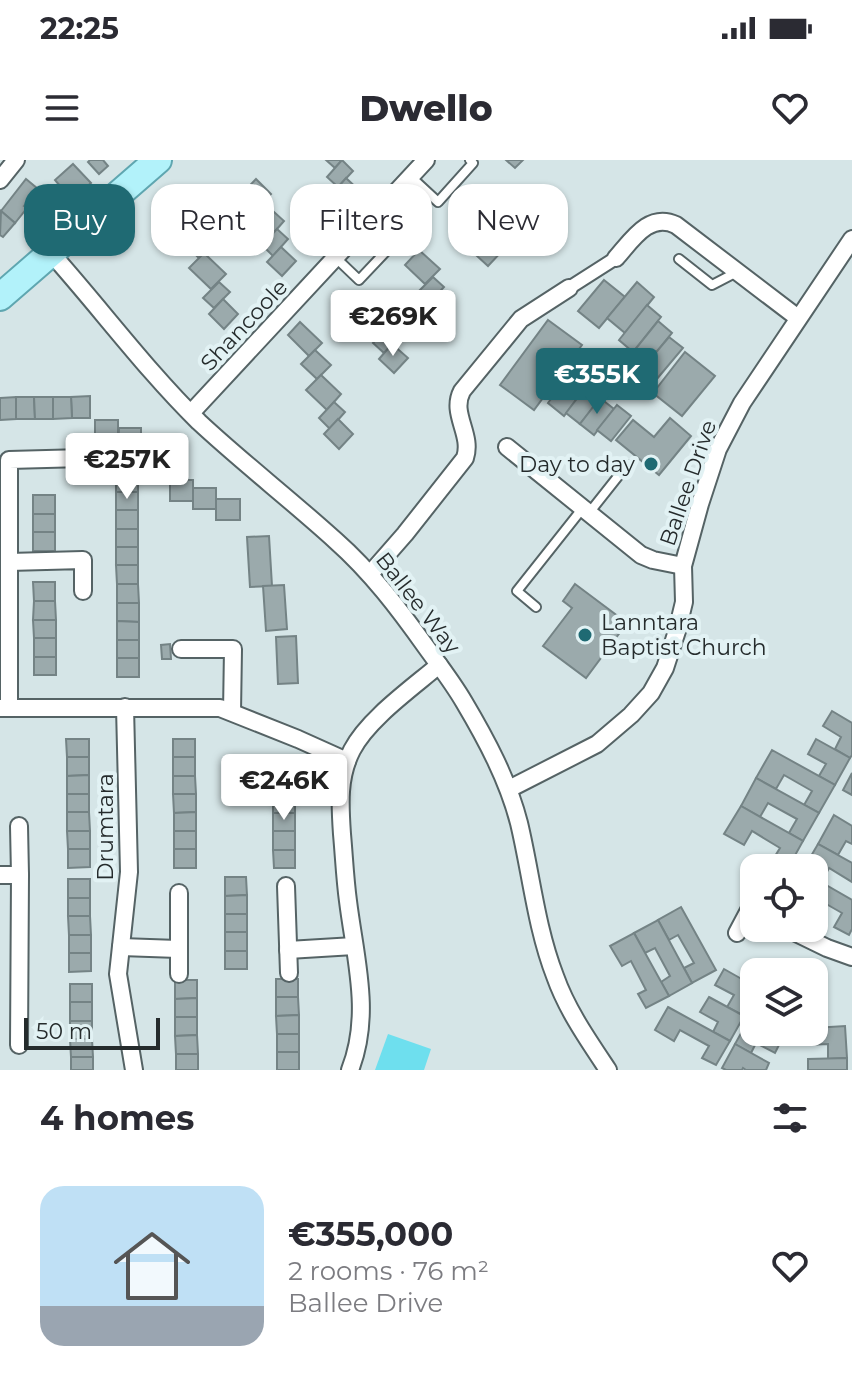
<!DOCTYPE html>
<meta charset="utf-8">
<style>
body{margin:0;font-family:Montserrat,sans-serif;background:#f2f2f3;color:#2b2b33;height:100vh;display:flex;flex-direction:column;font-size:30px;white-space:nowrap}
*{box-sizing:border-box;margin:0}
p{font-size:26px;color:#7c7c81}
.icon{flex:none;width:44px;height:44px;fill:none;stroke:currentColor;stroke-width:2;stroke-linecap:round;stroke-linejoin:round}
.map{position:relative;height:910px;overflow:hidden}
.details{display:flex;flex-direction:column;background:#fff;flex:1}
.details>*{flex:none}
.hud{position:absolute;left:24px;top:24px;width:804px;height:72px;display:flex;gap:16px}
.fabs{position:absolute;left:740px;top:694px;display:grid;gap:16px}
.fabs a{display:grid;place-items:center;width:88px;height:88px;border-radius:16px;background:#fff;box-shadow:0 2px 6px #0004;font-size:40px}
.scale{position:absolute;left:24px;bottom:20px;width:136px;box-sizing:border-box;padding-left:8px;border:4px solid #252b2c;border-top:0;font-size:22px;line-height:28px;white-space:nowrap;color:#252b2c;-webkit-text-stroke:6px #e2f2f4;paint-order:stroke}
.price{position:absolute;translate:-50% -68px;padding:0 18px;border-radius:8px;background:#fff;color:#222;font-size:26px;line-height:52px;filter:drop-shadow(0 2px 4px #0008)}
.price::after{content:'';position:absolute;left:50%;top:48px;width:24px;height:18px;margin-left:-12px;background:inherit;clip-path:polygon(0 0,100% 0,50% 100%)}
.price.selected{background:#1f6a73;color:#fff}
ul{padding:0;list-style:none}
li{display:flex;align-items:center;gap:24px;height:200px;padding:0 40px}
li span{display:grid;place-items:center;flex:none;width:224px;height:160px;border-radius:24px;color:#555}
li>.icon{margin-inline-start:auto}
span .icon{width:96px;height:96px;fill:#fffc;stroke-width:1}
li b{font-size:34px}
h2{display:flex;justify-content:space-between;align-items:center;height:96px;padding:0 40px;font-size:34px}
.tag{padding:0 28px;border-radius:24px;background:#fff;box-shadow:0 2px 6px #0004;font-size:28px;line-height:72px}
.tag.selected{background:#1f6a73;color:#fff}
.status{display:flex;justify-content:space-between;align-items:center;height:56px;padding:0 40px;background:#fff;direction:ltr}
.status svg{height:22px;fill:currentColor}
header{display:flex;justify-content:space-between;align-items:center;height:104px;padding:0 40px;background:#fff;font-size:36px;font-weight:800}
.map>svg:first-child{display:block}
</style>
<div class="status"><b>22:25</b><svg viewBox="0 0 49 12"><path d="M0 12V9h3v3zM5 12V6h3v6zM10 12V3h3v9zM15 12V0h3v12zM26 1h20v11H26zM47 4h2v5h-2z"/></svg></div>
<header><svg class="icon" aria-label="menu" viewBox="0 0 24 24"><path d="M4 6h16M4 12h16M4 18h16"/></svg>Dwello<svg class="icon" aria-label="heart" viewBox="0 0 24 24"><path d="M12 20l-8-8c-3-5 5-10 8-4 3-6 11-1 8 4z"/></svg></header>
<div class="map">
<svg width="852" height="910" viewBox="0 0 852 910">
<rect width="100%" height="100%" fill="#d5e5e7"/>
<path fill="#6edfee" d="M388 874 431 889 424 910H375Z"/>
<g fill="#9baaac" stroke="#748385" stroke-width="2">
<path d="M90 0H103L108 6 99 14 88 2Z"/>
<path d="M326 0H342L335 8Z"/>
<path d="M342 0 353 11 338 27 327 17Z"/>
<path d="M506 0H523L515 8Z"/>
<path d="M73 4 91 23 72 40 55 20Z"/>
<path d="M346 18 362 33 348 47 333 33Z"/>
<path d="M26 19 38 29 24 46 27 48 15 63 1 51Z"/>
<path d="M256 19 271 34 253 53 238 38Z"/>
<path d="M263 42 284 61 270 77 249 57Z"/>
<path d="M1 51 15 63 3 77 0 75Z"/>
<path d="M479 53 500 72 485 88 465 69Z"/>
<path d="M196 66 214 83 199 98 181 81Z"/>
<path d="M277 69 288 79 273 96 262 85Z"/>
<path d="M492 80 503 90 488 106 477 96Z"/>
<path d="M281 87 296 101 282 116 267 102Z"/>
<path d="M419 90 440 109 425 124 405 105Z"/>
<path d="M204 93 226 114 211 129 189 108Z"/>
<path d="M433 117 444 127 429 143 417 133Z"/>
<path d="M604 120 625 137 599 168 578 151Z"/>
<path d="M219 122 230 132 214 148 203 138Z"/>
<path d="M637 122 654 137 625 173 607 158Z"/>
<path d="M437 135 452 149 438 164 423 149Z"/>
<path d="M223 139 238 154 224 169 209 154Z"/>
<path d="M375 140 396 158 381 174 361 155Z"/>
<path d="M647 145 661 157 633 192 619 180Z"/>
<path d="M548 160 582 185 534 250 500 225Z"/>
<path d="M658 161 672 173 647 204 633 192Z"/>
<path d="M300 162 322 183 309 196 288 175Z"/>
<path d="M388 166 399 177 384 193 373 183Z"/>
<path d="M669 177 683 188 656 220 642 209Z"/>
<path d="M392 184 408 198 394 213 379 199Z"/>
<path d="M315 190 331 205 317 219 301 204Z"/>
<path d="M685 192 715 216 682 256 653 233Z"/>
<path d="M321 215 341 234 327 250 306 230Z"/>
<path d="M569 215 585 228 564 256 548 243Z"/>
<path d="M582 232 597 243 580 264 566 253Z"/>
<path d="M90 236V258H72L71 237Z"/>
<path d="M16 237V259L0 260V238Z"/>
<path d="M16 237H34L35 259H16Z"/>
<path d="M34 237H53V259H35Z"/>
<path d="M53 237H71L72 258 53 259Z"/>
<path d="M600 238 614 249 594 275 580 264Z"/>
<path d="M334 242 345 252 330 269 319 258Z"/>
<path d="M617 245 631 256 611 281 597 270Z"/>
<path d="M670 258 691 276 659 315 616 280 633 260 654 277Z"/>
<path d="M338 259 353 274 339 289 324 274Z"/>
<rect x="95" y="260" width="23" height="21"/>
<path d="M119 268H141V289H118Z"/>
<rect x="141" y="279" width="24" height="21"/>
<path d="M138 313V332H116V314Z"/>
<rect x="170" y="320" width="23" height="21"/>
<rect x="193" y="328" width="23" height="21"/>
<rect x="116" y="332" width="22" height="18"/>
<rect x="33" y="335" width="22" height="19"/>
<rect x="216" y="339" width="24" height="21"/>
<rect x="116" y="350" width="22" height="19"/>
<rect x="33" y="354" width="22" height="18"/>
<rect x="116" y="369" width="22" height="18"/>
<rect x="33" y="372" width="22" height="19"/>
<path d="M269 376 272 426 250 427 247 377Z"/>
<rect x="116" y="387" width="22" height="18"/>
<path d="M116 405H138V424H117Z"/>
<path d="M33 422H55V441H34Z"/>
<path d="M117 424H138L139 443H117Z"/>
<path d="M575 424 627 463 586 518 543 486 572 448 563 441Z"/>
<path d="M284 425 287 469 266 471 263 426Z"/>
<path d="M34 441H55L56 460H33Z"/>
<path d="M117 443H139V462L117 461Z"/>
<path d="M33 460H56V478H34Z"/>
<path d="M117 461 139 462V480H117Z"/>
<path d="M296 476 298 523 278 524 276 477Z"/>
<rect x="34" y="478" width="22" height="19"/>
<rect x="117" y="480" width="22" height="18"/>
<path d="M170 484 171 499H162L161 485Z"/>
<rect x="34" y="497" width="22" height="18"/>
<rect x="117" y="498" width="22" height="19"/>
<path d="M832 551 852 563V595L850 598 835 589 841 577 823 566Z"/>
<path d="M66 579H89V597H67Z"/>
<rect x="173" y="579" width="22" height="18"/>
<path d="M816 579 850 598 835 625 819 616 826 604 808 594Z"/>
<path d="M772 590 835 625 819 653 804 645 812 631 784 615 776 629 756 618Z"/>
<path d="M67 597H89V615L67 616Z"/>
<rect x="173" y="597" width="22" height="19"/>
<path d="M852 613V635L843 630Z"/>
<path d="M89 615V634H67V616Z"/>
<path d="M173 616H195L196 634H173Z"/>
<path d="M273 616H295V634L273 635Z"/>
<path d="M756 618 819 653 803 681 789 673 797 659 768 643 760 657 741 646Z"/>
<rect x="67" y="634" width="22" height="18"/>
<path d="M173 634H196V652L174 653Z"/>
<path d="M295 634V653H273V635Z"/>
<path d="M741 646 803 681 788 708H784L772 701 780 688 752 671 744 685 724 674Z"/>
<path d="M67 652H89L90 671H67Z"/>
<path d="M196 652V671H174V653Z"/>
<rect x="273" y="653" width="22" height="18"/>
<path d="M834 655 852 666V684L846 681 838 695 818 684Z"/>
<path d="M67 671H90V689H68Z"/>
<rect x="174" y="671" width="22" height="18"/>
<rect x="273" y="671" width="22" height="19"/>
<path d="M818 684 852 703V722L829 708 821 723 814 718V708H804Z"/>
<path d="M68 689H90V707L68 708Z"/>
<rect x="174" y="689" width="22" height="19"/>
<path d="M273 690H295V708H274Z"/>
<path d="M225 717H246L247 735 225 736Z"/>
<path d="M814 718 852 740V769L849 775 834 767 842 753 814 737Z"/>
<rect x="68" y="719" width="22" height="19"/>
<path d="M247 735V754H225V736Z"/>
<rect x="68" y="738" width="22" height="18"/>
<path d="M681 747 716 810 692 823 684 808 694 803 678 775 669 780 658 760Z"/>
<rect x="225" y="754" width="22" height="18"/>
<path d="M68 756H90L91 775H69Z"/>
<path d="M658 760 692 823 669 836 661 822 670 816 655 788 645 793 634 773Z"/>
<rect x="225" y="772" width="22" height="19"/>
<path d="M634 773 669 836 646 848 638 834 646 830 631 801 622 806 610 786Z"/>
<rect x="69" y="775" width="22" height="18"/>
<rect x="225" y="791" width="22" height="18"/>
<path d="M69 793H91V811L69 812Z"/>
<path d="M724 809 754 826V837L744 856 727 847 734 835 715 825Z"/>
<rect x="276" y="819" width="22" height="18"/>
<path d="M175 820H197V838L175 839Z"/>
<rect x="70" y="824" width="22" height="18"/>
<path d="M276 837H298L299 855 276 856Z"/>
<path d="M709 837 744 856 730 881 713 872 718 862 700 852Z"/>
<path d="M197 838V857H175V839Z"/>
<rect x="70" y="842" width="22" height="19"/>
<path d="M668 847 730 881 716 905 702 898 709 886 680 870 674 881 655 870Z"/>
<path d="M299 855V874H277L276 856Z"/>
<path d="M175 857H197V875L175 876Z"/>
<path d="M749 859 754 862V872H773L783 877 775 893 756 883 751 893 735 884Z"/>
<rect x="70" y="861" width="22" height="18"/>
<path d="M845 866 847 898 828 899V884L807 885 806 872H814V868Z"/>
<rect x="277" y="874" width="22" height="18"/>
<path d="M197 875 198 894H176L175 876Z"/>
<path d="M70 879H92L93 897H71Z"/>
<path d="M735 884 769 903 766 910H746L743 908 742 910H726L722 908Z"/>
<rect x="277" y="892" width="22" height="18"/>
<rect x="176" y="894" width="22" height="16"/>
<rect x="71" y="897" width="22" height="13"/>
<path d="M847 898V910H808V899Z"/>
</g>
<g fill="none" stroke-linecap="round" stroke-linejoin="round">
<defs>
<g id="service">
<path d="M411 17 438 42 473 3 470 0"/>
<path d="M336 98 359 120 393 84 369 62"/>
<path d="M679 99 712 125 737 112"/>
<path d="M589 353 627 305"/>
<path d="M536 447 517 431 582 349"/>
</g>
<path id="pedestrian" d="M569 128 616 98"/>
<g id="minor">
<path d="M0 20 16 0"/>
<path d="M51 93C101 149 146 210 199 262 243 303 291 340 336 381 371 412 399 449 426 487 439 505 453 523 464 542 486 579 508 620 519 663 531 713 536 767 555 816 567 850 588 880 608 910"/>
<path d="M616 98C632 80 649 52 676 65L798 158"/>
<path d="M191 253 426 0"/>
<path d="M507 287 641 395 653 400 683 406"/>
<path d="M9 402 83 400V431"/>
<path d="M370 414 405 374 465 298C473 274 450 254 462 231L521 159 569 128"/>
<path d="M181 489H233L232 552"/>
<path d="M125 547 129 712 118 814 134 910"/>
<path d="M0 548H220L298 579 347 601"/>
<path d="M9 548V300L84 298"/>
<path d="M509 629 597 584 631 555 651 533 665 508 677 471 684 442 683 406 700 344 718 289 742 243 852 79"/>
<path d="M772 708V707"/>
<path d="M0 715H20L19 666"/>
<path d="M286 726 289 813"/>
<path d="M179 733V814"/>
<path d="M786 768 827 788 852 797"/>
<path d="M737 773 754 741"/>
<path d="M121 787 178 789"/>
<path d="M288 790 354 786"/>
<path d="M19 885 20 715"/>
<path d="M350 910C372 854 355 798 348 741 345 719 344 696 342 674 340 645 338 617 352 590 368 559 412 528 439 505"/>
</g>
<path id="primary" d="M0 137 158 0"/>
</defs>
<use href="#service" stroke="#556365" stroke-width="12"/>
<use href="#pedestrian" stroke="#556365" stroke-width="16"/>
<use href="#minor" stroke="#556365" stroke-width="20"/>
<use href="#primary" stroke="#5fa6b0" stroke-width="30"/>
<use href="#service" stroke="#fff" stroke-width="8"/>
<use href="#pedestrian" stroke="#fff" stroke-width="12"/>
<use href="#minor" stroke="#fff" stroke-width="16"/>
<use href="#primary" stroke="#b2f2fa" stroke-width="26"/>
</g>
<g fill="#1f6a73" stroke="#e2f2f4" stroke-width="3">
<circle cx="651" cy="304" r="8"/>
<circle cx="585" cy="475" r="8"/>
</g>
<g text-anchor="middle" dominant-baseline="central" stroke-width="8" stroke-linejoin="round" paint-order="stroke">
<g font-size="22" fill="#252b2c" stroke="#e2f2f4">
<text transform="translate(244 165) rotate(-47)">Shancoole</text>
<text transform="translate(688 323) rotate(-71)">Ballee Drive</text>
<text transform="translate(418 443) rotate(52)">Ballee Way</text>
<text transform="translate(105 667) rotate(-90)">Drumtara</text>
</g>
<g font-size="22" fill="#252b2c" stroke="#e2f2f4" text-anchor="end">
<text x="635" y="304">Day to day</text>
<text x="601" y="462" text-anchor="start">Lanntara<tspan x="601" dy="25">Baptist Church</tspan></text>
</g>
</g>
</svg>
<div class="fabs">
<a><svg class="icon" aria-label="locate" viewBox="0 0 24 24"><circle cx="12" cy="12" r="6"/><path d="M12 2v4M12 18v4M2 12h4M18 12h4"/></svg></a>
<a><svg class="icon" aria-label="layers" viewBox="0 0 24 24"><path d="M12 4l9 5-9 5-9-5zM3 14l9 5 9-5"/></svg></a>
</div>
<div class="scale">50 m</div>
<b class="price" style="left:393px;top:198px">€269K</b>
<b class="price selected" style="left:597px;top:256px">€355K</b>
<b class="price" style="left:127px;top:341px">€257K</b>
<b class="price" style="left:284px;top:662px">€246K</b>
<div class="hud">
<a class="tag selected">Buy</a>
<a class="tag">Rent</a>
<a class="tag">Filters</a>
<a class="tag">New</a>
</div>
</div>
<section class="details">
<h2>4 homes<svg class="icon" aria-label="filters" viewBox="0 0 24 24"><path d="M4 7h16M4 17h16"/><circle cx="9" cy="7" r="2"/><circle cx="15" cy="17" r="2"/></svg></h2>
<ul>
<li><span style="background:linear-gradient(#bfe0f5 75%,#9aa5b1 0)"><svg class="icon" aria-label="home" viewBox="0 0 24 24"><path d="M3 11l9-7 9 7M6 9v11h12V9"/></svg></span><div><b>€355,000</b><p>2 rooms · 76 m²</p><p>Ballee Drive</p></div><svg class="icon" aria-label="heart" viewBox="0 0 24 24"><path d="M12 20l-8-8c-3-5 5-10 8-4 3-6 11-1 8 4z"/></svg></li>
</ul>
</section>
